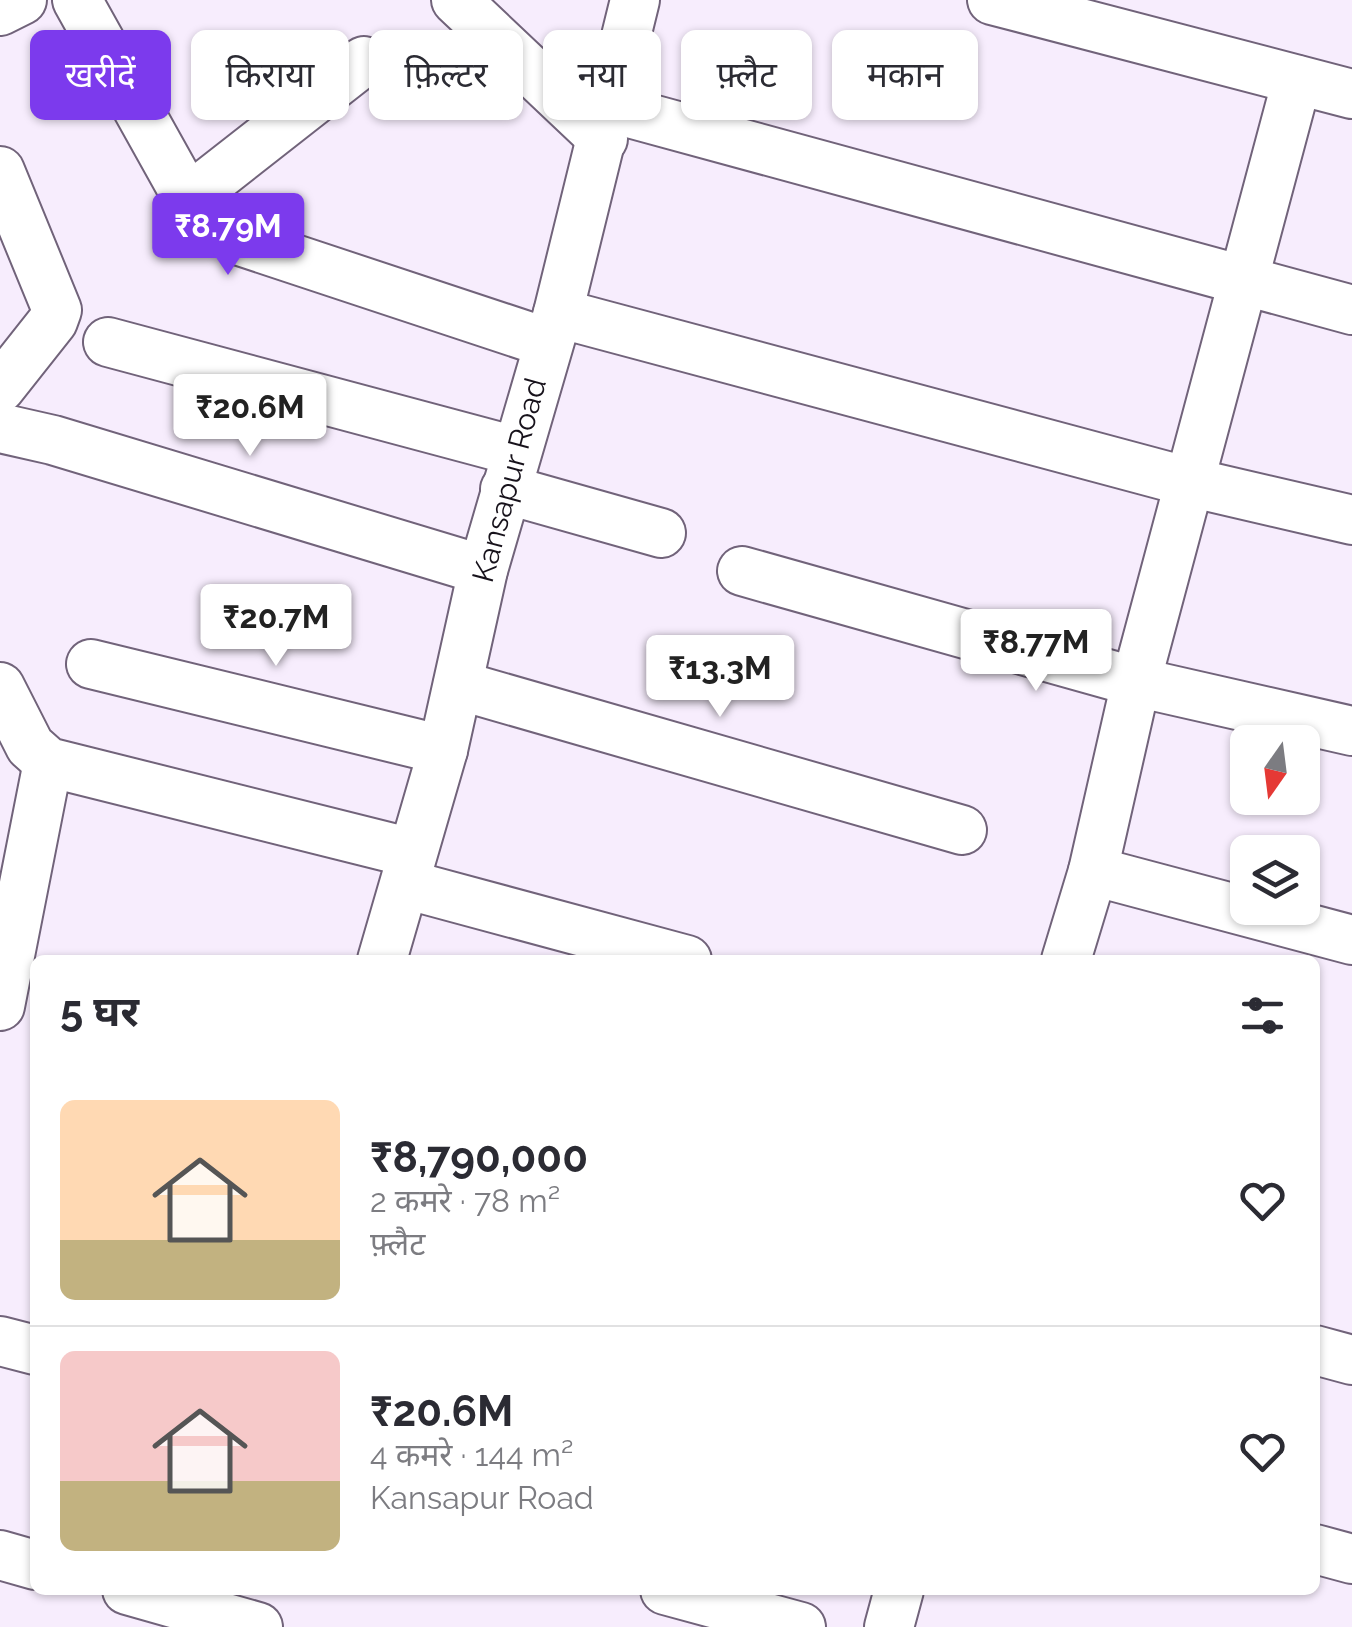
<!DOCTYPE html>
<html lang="hi">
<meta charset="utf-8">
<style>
body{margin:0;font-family:Raleway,"Noto Sans Devanagari",sans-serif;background:#f2f2f3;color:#2b2b33;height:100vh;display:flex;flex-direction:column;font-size:38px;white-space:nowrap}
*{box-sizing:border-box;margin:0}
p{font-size:32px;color:#7c7c81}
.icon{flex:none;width:55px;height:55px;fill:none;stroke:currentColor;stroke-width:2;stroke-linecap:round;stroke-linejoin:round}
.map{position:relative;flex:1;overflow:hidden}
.side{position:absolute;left:30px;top:955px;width:1290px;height:640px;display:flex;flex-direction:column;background:#fff;border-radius:15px;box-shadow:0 2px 8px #0004}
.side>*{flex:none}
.guide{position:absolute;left:30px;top:30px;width:1292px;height:90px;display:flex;gap:20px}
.needle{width:65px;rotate:194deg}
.controls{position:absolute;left:1230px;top:725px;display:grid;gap:20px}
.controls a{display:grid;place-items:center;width:90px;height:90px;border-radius:15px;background:#fff;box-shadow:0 2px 8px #0004;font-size:50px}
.price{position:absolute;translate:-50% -85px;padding:0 22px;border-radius:10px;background:#fff;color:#222;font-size:32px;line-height:65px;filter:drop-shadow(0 2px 5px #0008)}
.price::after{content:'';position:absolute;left:50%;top:60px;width:30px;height:22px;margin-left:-15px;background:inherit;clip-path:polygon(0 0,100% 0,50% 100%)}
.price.selected{background:#7c3aed;color:#fff}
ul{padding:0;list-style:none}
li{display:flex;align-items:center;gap:30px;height:250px;padding:0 30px}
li+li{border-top:2px solid #e1e1e2}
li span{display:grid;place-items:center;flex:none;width:280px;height:200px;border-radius:15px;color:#555}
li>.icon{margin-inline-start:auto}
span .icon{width:120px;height:120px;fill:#fffc;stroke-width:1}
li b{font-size:42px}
h2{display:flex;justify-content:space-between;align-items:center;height:120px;padding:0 30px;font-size:42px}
.tag{padding:0 35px;border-radius:15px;background:#fff;box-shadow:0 2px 8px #0004;font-size:35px;line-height:90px}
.tag.selected{background:#7c3aed;color:#fff}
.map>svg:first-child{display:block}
</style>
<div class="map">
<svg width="1352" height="1627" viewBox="0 0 1352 1627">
<rect width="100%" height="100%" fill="#f7edfd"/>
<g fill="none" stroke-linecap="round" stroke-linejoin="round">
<defs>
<g id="minor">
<path d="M77 0 188 199 237 240 548 343"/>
<path d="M456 0 603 139"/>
<path d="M992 0 1352 94"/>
<path d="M0 11 22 0"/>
<path d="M611 108 1352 310"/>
<path d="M0 171 57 310 53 321 0 388"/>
<path d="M188 199 364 61"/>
<path d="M558 313 1189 482 1352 520"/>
<path d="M108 342 515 451"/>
<path d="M0 428 53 440 483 570"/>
<path d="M505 489 661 533"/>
<path d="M742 571 1136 682 1352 731"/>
<path d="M91 664 443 750"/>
<path d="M458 685 962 830"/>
<path d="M0 687 30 746 48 762 412 853"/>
<path d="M1093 871 1352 940"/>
<path d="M405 884 687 960"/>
<path d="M382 960 443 750 483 570 558 313 635 0"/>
<path d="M1066 960 1093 871 1136 682 1297 80"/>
<path d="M0 1006 48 762"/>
<path d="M0 1341 35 1350"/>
<path d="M1315 1350 1352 1360"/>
<path d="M1315 1549 1352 1559"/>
<path d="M0 1555 35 1565"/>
<path d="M127 1590 258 1627"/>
<path d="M665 1590 801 1627"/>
<path d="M889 1627 899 1590"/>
</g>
</defs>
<use href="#minor" stroke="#71637a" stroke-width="52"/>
<use href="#minor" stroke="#fff" stroke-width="48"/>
</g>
<g text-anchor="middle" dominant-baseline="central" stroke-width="10" stroke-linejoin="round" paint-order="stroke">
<g font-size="30" fill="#17121b" stroke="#fff">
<text transform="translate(509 480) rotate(-75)">Kansapur Road</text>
</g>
</g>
</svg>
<div class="controls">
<a><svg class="needle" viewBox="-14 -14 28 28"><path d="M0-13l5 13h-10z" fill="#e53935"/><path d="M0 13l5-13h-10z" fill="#7c7c81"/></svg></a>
<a><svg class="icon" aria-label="layers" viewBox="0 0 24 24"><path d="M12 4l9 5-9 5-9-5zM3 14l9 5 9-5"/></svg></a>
</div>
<b class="price selected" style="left:228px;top:278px">₹8.79M</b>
<b class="price" style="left:250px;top:459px">₹20.6M</b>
<b class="price" style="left:276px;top:669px">₹20.7M</b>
<b class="price" style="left:1036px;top:694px">₹8.77M</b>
<b class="price" style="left:720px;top:720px">₹13.3M</b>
<div class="guide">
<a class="tag selected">खरीदें</a>
<a class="tag">किराया</a>
<a class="tag">फ़िल्टर</a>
<a class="tag">नया</a>
<a class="tag">फ़्लैट</a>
<a class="tag">मकान</a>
</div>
<section class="side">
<h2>5 घर<svg class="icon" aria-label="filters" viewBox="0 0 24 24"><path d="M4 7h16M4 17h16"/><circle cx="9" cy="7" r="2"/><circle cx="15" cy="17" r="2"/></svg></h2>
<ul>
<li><span style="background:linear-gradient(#ffd9b3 70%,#c2b280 0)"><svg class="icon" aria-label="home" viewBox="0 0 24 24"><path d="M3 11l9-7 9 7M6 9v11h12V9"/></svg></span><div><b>₹8,790,000</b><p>2 कमरे · 78 m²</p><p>फ़्लैट</p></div><svg class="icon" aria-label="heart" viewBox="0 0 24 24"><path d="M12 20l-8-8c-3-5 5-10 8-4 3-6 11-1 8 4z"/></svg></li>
<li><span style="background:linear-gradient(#f6c9c9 65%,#c2b280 0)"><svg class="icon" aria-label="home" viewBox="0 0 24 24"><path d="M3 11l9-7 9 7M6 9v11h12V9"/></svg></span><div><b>₹20.6M</b><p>4 कमरे · 144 m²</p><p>Kansapur Road</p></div><svg class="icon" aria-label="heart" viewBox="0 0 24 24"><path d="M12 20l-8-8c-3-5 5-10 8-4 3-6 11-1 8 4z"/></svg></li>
</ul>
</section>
</div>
